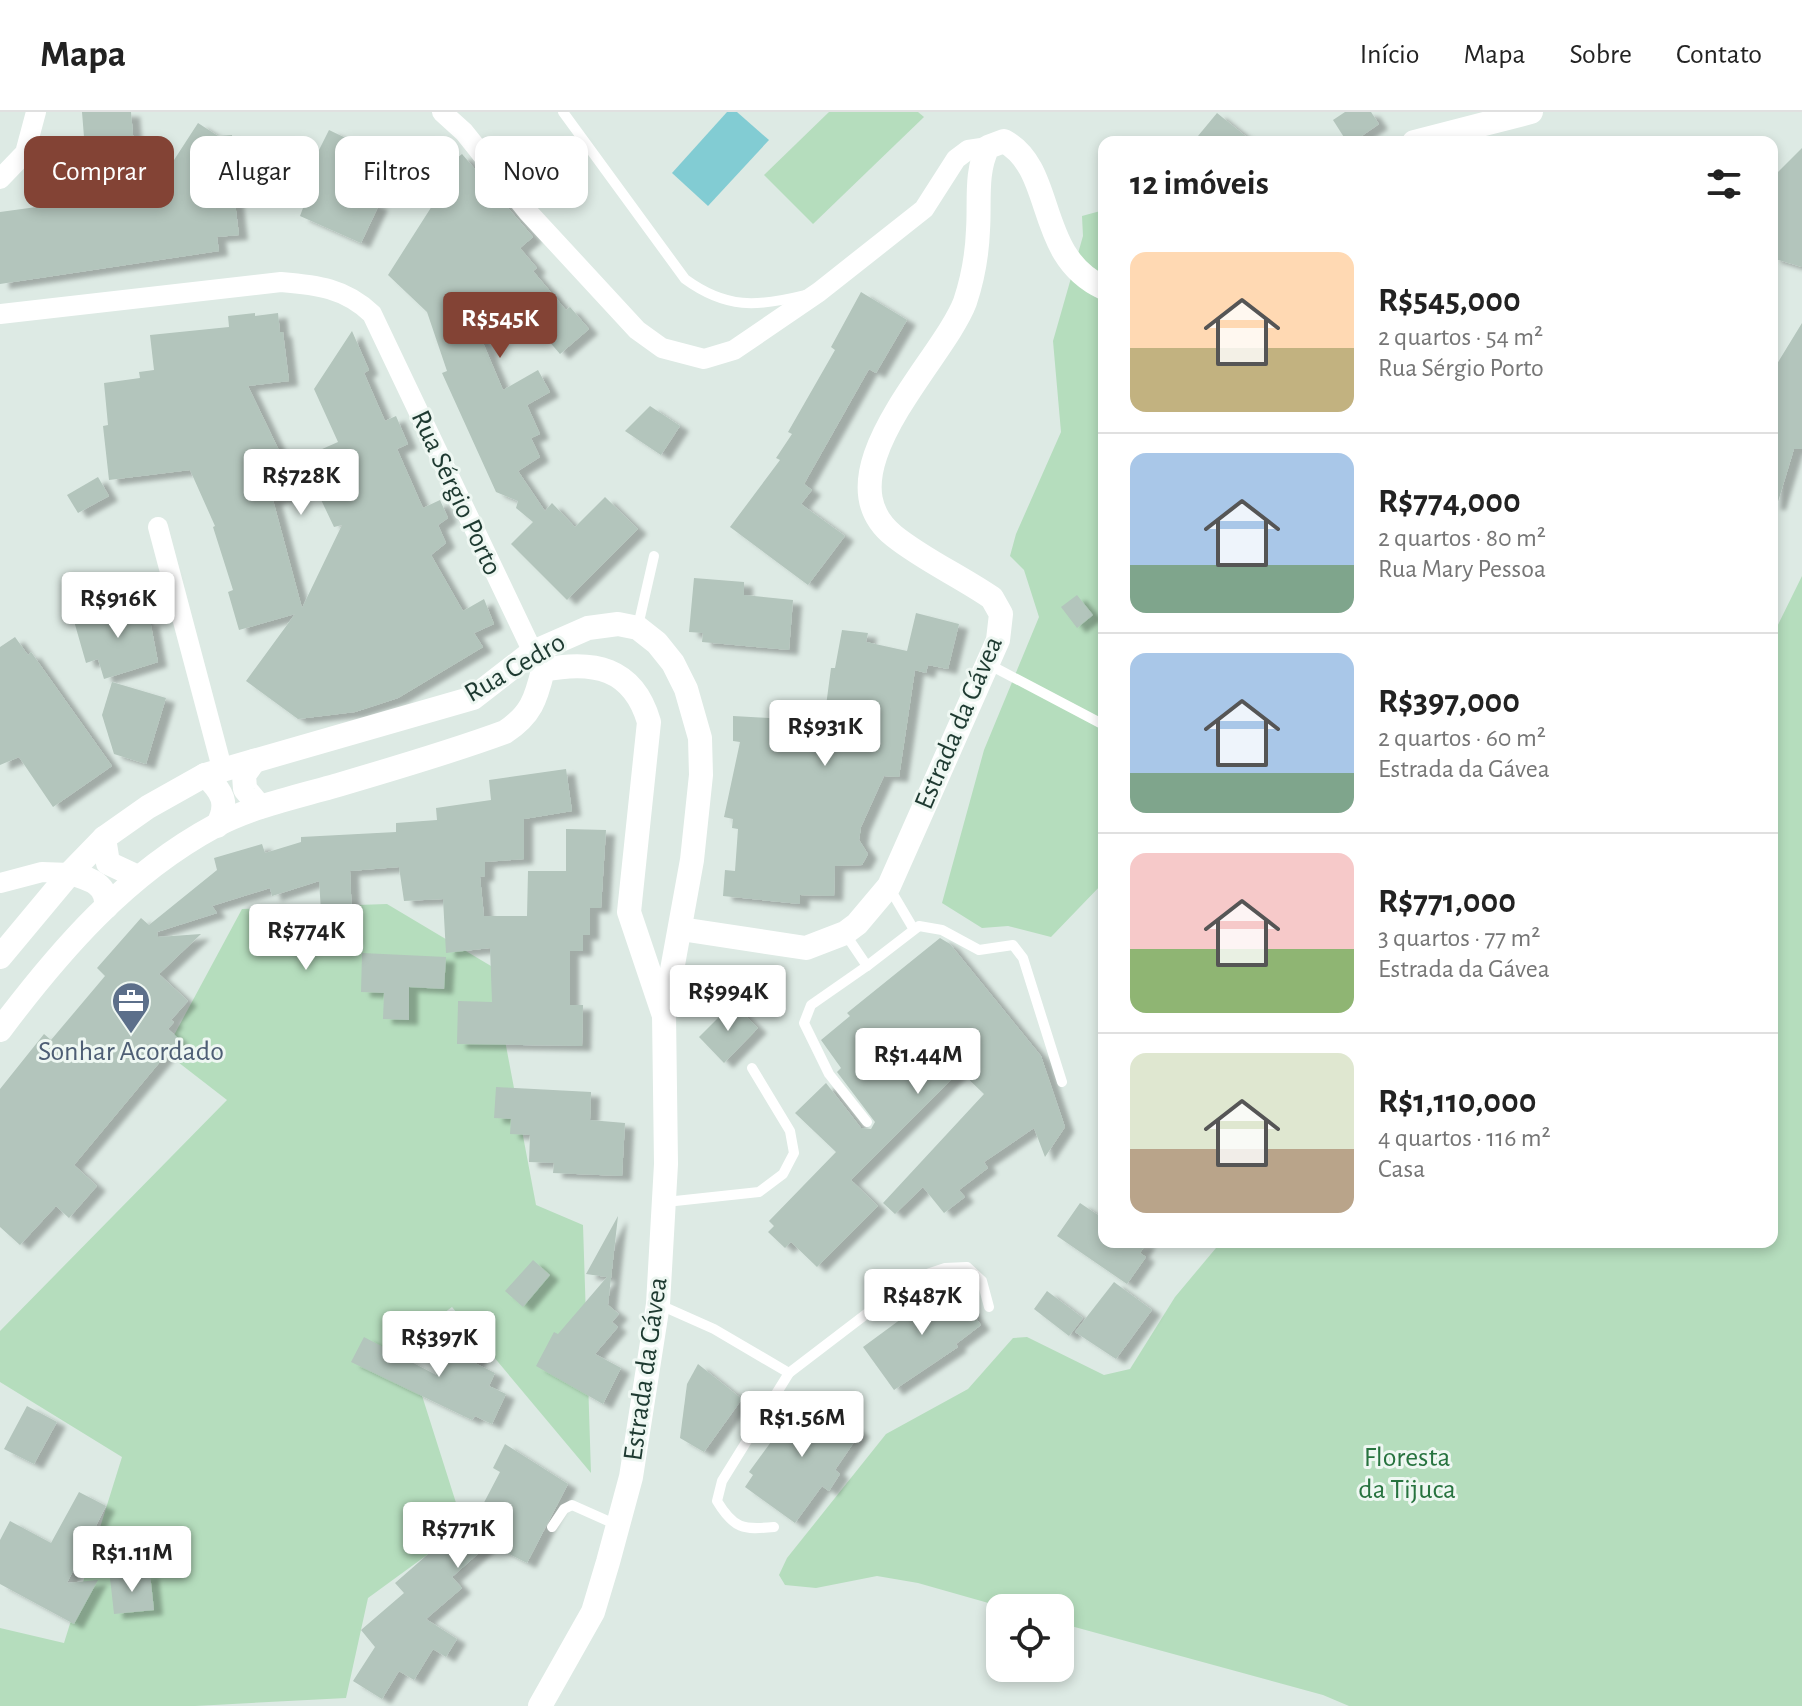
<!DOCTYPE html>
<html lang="pt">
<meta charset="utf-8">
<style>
body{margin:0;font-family:"Alegreya Sans",sans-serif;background:#f2f2f2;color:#222;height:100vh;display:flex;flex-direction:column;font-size:30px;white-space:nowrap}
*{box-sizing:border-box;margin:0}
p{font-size:26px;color:#767676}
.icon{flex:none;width:44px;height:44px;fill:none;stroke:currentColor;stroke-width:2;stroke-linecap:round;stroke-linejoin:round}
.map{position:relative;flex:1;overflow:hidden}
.side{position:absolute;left:1098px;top:24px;width:680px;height:1112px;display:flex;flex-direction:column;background:#fff;border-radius:16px;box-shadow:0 4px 12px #0003}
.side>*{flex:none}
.guide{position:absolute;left:24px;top:24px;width:760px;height:72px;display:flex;gap:16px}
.tools{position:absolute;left:986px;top:1482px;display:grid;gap:16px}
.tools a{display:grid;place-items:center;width:88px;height:88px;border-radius:16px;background:#fff;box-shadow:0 4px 12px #0003;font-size:40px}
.price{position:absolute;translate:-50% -68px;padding:0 18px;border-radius:8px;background:#fff;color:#222;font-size:26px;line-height:52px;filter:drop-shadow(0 2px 4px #0008)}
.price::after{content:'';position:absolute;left:50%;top:48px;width:24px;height:18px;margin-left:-12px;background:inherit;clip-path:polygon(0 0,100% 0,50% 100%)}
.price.current{background:#834335;color:#fff}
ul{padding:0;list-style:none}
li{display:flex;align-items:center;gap:24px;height:200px;padding:0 32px}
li+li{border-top:2px solid #e0e0e0}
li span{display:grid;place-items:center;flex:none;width:224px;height:160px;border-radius:16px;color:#555}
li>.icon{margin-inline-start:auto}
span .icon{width:96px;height:96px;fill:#fffc;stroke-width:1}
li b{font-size:34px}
h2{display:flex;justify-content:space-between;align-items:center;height:96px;padding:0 32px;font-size:34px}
.tag{padding:0 28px;border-radius:16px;background:#fff;box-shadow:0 4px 12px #0003;font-size:28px;line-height:72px}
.tag.current{background:#834335;color:#fff}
header{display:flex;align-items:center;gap:48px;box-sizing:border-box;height:112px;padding:0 40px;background:#fff;border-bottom:2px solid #e0e0e0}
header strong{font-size:38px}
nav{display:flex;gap:44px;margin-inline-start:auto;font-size:28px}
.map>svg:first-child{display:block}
</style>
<header>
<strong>Mapa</strong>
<nav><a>Início</a><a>Mapa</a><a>Sobre</a><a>Contato</a></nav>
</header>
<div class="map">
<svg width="1802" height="1594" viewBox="0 0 1802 1594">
<defs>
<filter id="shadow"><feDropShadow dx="9" dy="5" stdDeviation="2" flood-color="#0004"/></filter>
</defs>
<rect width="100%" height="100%" fill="#ddeae4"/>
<g fill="#b5ddbd">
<path d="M829 0H918L924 5 813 112 764 63Z"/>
<path d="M1104 98V770L1051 825 1008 814 982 816 942 791 984 638 1039 505 1024 458 1010 444 1016 422 1061 320 1053 229 1083 124 1082 104Z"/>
<path d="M1802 464V1594H1349L1323 1583 1060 1511V1496H1006L918 1471 877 1464 816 1476 785 1473 779 1463 787 1446 886 1322 968 1277 1013 1226 1027 1225 1104 1263 1130 1257 1175 1185 1221 1130H1772V525Z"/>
<path d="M387 792 491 854 536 1093 583 1113 591 1361 452 1195 405 1230 464 1416 368 1486 346 1586 195 1594H0V1516L64 1531 122 1345 0 1270V1219L227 988 165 940 242 797Z"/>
</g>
<path fill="#82ccd3" d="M727 0H737L769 28 708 94 672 61Z"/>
<g fill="#b3c5bc" fill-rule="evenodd" filter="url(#shadow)">
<path d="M82 0H131L135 45 147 44 152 82 198 11 218 24 232 23 235 51 230 49 239 123 217 125 219 139 0 172V100L73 90 48 72 58 57 88 75Z"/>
<path d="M1345 0H1371L1379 12 1353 30H1347L1333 8Z"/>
<path d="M1217 1 1253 30H1193Z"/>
<path d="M329 18 356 31 335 73 379 93 361 131 300 104 306 88 294 87 296 50 310 56Z"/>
<path d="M1802 36V155L1772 146V66Z"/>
<path d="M462 42 533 125 520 136 537 156 533 159 566 198 570 195 589 217 560 242 512 186 470 200 503 278 538 258 550 280 527 293 540 322 531 326 540 345 518 359 545 399 552 391 575 415 605 385 638 417 567 488 511 432 533 410 516 396 518 389 496 380 442 261 447 259 427 200 388 163 432 94 424 86 445 63 441 59Z"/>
<path d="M861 180 907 208 876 261 869 257 804 372 812 378 801 392 845 424 808 473 730 415 780 348 776 346 792 322 788 320 835 238 831 235Z"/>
<path d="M255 201V204L278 201 280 220H283L289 269 248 274 286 353 338 330 314 277 352 219 369 258 364 261 385 309 396 304 408 332 397 337 423 396 440 388 448 406 438 413 446 431 431 443 463 499 484 487 494 512 474 521 483 535 398 586 355 600 298 607 246 569 295 502 239 518 228 480 233 478 213 415 215 414 190 358 109 368 103 314 108 313 104 271 140 266 139 260 154 258 150 223 229 215 228 204ZM314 373 334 415 342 413 302 496 273 388Z"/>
<path d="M1802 211V337H1794L1777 393H1772V260Z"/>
<path d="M650 294 680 314 661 343 625 319Z"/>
<path d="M98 365 109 384 78 401 67 383Z"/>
<path d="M694 466 744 470V483L793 488 789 538 702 530 703 521 689 520Z"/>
<path d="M1077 483 1093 503 1077 516 1061 495Z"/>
<path d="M138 489 145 510 150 508 158 550 104 567 98 547 86 551 74 509Z"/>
<path d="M916 501 959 512 948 557 928 553 926 561 915 558 899 665 884 664 861 715 859 728 868 742 862 753 835 754 834 784 800 783V792L723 784 725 758 735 759 738 717 732 716 733 707 724 705 740 630 733 629V604L824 609 831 556H835L842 518 868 521 866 530 907 539Z"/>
<path d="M15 525 28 543 31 540 112 654 53 695 19 645 0 653V535Z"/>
<path d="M112 570 166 586 146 652 114 642 102 603Z"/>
<path d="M566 657 572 699 524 707V747L485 750V764L480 765 484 804H527L528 759H566V717L606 718 601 796H590V823H583V839H570V893H583L582 934 457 932 458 889 492 890 490 836 446 841 443 787 404 789 399 755 350 759 353 827 323 828 319 769 272 784 270 776 212 794 217 801 157 820 158 825 201 822 159 862 188 889 171 908 174 910 168 917 179 927 74 1053 97 1074 69 1106 56 1094 20 1133 0 1115V977L44 922 51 928 105 864 97 856 141 806 149 813 217 758 214 746 262 732 265 741 301 730V725L396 720V711L437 708 436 696 491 688 489 668Z"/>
<path d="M940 826 950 832 1041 944 1065 1015 1045 1045 1034 1016 984 1050 988 1056 959 1078 965 1085 944 1101 923 1075 895 1102 883 1091 984 982 960 959 851 1068 878 1094 817 1155 791 1130 785 1136 768 1120 774 1114 769 1109 836 1040 795 1001 826 971 861 1016 871 1017 875 1010 837 960 841 956 821 928 850 904 847 901Z"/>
<path d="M362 841 446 845 444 877 409 875V908L383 907 384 881 361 880Z"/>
<path d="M733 891 758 916 724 951 699 925Z"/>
<path d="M496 975 591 980 590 1008 625 1011 622 1064 553 1061 554 1051 529 1050 530 1023 510 1022 511 1007 494 1006Z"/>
<path d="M1080 1091 1104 1107V1130H1147L1140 1141 1146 1145 1127 1172 1057 1124Z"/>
<path d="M618 1104 608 1193 619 1202 612 1210 618 1215 595 1242 621 1256 603 1292 536 1254 554 1220 558 1222 607 1165 586 1162Z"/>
<path d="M533 1148 550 1163 523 1195 505 1179Z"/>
<path d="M1114 1170 1152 1198 1116 1247 1075 1220Z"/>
<path d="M950 1171 981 1213 956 1232 958 1235 894 1278 863 1235Z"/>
<path d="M1047 1179 1083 1206 1069 1224 1034 1197Z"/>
<path d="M364 1225 436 1263 455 1229 480 1241 475 1251 495 1261 489 1274 506 1282 492 1312 475 1304 472 1308 351 1250Z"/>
<path d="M698 1252 742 1287 704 1340 680 1326 687 1272Z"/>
<path d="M810 1283 861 1320 835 1358 840 1362 829 1379 822 1374 795 1411 745 1375 753 1363 749 1360 798 1293 800 1295Z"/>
<path d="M27 1294 57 1310 34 1352 4 1337Z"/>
<path d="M505 1332 568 1372 527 1451 489 1432 452 1465 462 1476 426 1507 457 1527 446 1545 433 1537 414 1568 399 1559 382 1587 353 1569 375 1535 361 1518 404 1481 395 1471 458 1416 466 1425 500 1360 493 1356Z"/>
<path d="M79 1380 106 1394 67 1471 98 1468 74 1512 0 1472V1428L10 1409 51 1431Z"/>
<path d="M150 1462 154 1498 114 1502 110 1466Z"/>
</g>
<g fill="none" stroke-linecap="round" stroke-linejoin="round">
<g stroke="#fff" stroke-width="10">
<path d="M563 0 685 167C726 197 757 195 805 183"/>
<path d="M638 514 654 444"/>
<path d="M988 552 1104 613"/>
<path d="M890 777 913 816"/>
<path d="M846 823 867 854 919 814 942 818 979 838 1013 833 1023 846 1062 970"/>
<path d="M867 854 811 893 804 911 829 962 867 1010"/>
<path d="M666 1090 759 1080 783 1062 794 1041 790 1019 752 956"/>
<path d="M660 1193 714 1217 789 1261"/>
<path d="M552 1415 564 1397 572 1393 617 1413"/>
<path d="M774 1415C743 1418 734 1417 717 1389L722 1369 789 1261 912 1167 945 1156 967 1155 982 1169 989 1195"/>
</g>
<g stroke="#fff" stroke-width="20">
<path d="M442 0 464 20 528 100 637 218 662 236 704 247 734 238 819 180 924 97 956 47 968 38 988 35"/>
<path d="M0 67 25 41 36 0"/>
<path d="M0 202 281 170C317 173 345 176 372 202L539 553"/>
<path d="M158 415 222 656"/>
<path d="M0 771 42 760 70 761"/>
</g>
<g stroke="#fff" stroke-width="24">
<path d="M1414 30 1531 0"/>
<path d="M254 649 244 663 245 677 260 695"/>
<path d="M205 663C222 679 230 692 217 714"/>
<path d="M104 726 108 751 138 765"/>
<path d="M70 761C90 767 108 772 106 795"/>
<path d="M681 817 806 836 845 821 857 812 889 774 998 528 1001 502 992 486C960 464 924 448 894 424 818 363 942 250 965 190 973 166 977 144 978 118 980 90 975 60 988 35L1004 29C1057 58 1034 144 1104 176"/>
<path d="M0 845 70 761 104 726 148 695 205 663 473 586 531 541 588 516 618 512 638 516 657 531 673 551 686 577 700 626 701 663 692 748 664 902 666 1052 658 1192 631 1365 608 1450 593 1500 540 1594"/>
<path d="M0 918C60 838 126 762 215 714 251 695 292 686 331 675 389 658 448 641 505 620 531 603 536 587 543 558 593 548 633 555 649 610L629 800 663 901"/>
</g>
</g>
<defs>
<symbol id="office-pin" viewBox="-11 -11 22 30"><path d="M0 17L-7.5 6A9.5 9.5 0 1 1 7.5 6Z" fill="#5c6f8a" stroke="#eef7f2"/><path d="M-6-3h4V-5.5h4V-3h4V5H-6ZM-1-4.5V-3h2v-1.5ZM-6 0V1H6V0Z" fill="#fff"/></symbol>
</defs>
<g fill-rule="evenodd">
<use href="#office-pin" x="109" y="867" width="44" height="60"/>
</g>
<g text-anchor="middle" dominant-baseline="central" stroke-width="6" stroke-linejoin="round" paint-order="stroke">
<g font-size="28" fill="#1e3a31" stroke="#eef7f2">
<text transform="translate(456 381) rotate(65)">Rua Sérgio Porto</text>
<text transform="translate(515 556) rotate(-30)">Rua Cedro</text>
<text transform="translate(959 611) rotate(-67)">Estrada da Gávea</text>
<text transform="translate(646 1257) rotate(-82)">Estrada da Gávea</text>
</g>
<g font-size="28" fill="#4e5e75" stroke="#eef7f2">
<text x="131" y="940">Sonhar Acordado</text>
</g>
<g font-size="28" fill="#27733f" stroke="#eef7f2">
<text x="1407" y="1346">Floresta<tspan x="1407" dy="32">da Tijuca</tspan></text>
</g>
</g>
</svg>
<div class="tools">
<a><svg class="icon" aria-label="locate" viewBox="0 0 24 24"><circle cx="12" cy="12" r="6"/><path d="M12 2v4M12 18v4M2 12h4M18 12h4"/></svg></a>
</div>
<b class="price current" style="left:500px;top:248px">R$545K</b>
<b class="price" style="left:301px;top:405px">R$728K</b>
<b class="price" style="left:118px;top:528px">R$916K</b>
<b class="price" style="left:825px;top:656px">R$931K</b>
<b class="price" style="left:306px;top:860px">R$774K</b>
<b class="price" style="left:728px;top:921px">R$994K</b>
<b class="price" style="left:918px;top:984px">R$1.44M</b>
<b class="price" style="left:922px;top:1225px">R$487K</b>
<b class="price" style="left:439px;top:1267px">R$397K</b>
<b class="price" style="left:802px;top:1347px">R$1.56M</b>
<b class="price" style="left:458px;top:1458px">R$771K</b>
<b class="price" style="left:132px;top:1482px">R$1.11M</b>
<div class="guide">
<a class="tag current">Comprar</a>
<a class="tag">Alugar</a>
<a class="tag">Filtros</a>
<a class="tag">Novo</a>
</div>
<section class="side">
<h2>12 imóveis<svg class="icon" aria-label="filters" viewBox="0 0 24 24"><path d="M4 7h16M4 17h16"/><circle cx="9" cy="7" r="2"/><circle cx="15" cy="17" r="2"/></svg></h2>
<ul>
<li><span style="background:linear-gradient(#ffd9b3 60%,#c2b280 0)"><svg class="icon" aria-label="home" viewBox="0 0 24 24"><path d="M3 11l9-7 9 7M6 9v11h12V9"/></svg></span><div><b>R$545,000</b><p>2 quartos · 54 m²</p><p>Rua Sérgio Porto</p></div></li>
<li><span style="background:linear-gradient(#a9c7e8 70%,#7fa58c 0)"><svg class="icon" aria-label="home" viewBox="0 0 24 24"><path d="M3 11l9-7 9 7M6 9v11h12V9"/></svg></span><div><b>R$774,000</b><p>2 quartos · 80 m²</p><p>Rua Mary Pessoa</p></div></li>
<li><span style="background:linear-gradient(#a9c7e8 75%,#7fa58c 0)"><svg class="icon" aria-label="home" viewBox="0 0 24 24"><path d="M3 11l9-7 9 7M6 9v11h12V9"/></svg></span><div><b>R$397,000</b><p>2 quartos · 60 m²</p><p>Estrada da Gávea</p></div></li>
<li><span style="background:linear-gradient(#f6c9c9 60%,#8fb573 0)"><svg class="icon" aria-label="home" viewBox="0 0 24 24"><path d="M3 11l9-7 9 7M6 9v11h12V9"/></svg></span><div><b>R$771,000</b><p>3 quartos · 77 m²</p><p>Estrada da Gávea</p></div></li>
<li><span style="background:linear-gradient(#dfe7d0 60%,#b9a48a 0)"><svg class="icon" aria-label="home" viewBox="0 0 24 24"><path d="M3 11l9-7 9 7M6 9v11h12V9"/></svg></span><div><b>R$1,110,000</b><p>4 quartos · 116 m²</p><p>Casa</p></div></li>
</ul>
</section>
</div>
